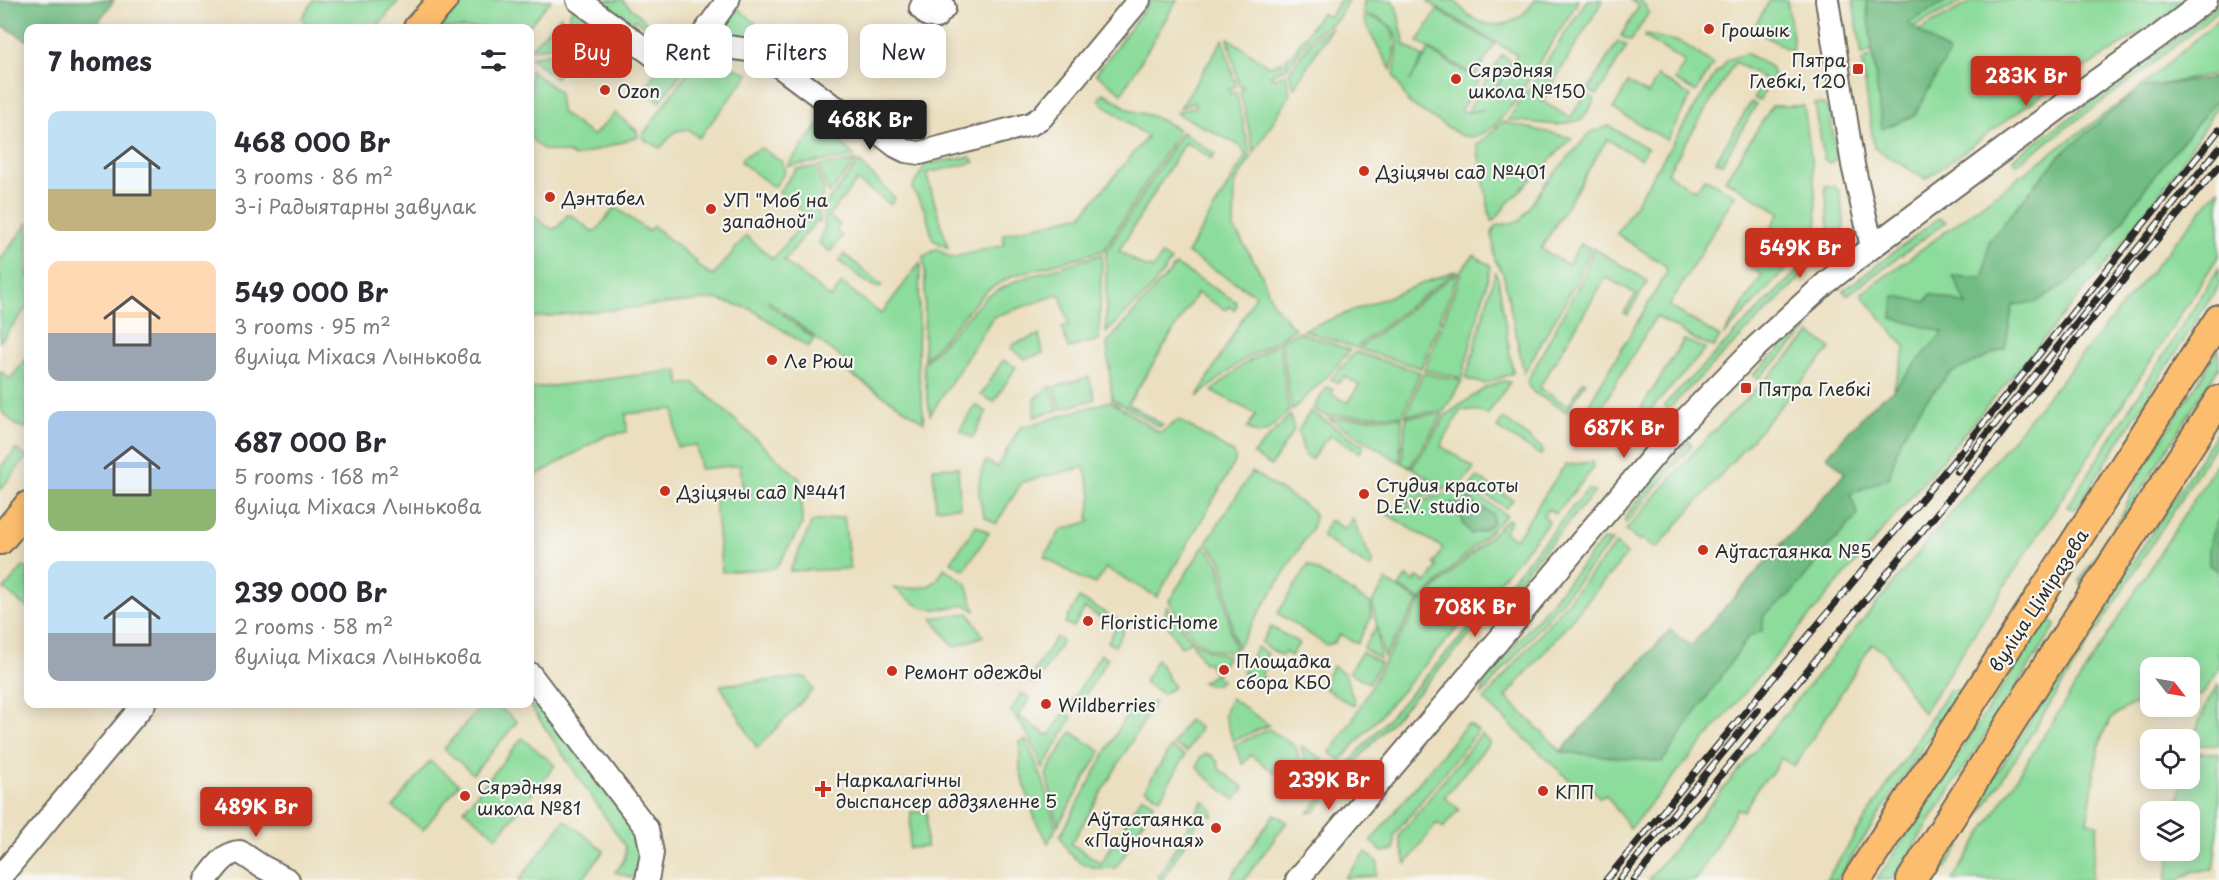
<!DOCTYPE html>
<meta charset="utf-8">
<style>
body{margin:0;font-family:"Playpen Sans",sans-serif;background:#f2f2f3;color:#2b2b33;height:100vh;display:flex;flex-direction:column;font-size:22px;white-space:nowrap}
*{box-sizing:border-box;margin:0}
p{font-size:20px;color:#7c7c81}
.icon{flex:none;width:33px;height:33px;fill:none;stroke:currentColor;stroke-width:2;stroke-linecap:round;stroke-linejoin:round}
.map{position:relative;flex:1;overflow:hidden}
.details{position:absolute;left:24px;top:24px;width:510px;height:684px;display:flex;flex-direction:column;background:#fff;border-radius:12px;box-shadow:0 3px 15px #0003}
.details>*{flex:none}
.hud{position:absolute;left:552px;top:24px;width:570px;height:54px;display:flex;gap:12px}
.needle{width:39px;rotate:121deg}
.tools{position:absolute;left:2140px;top:657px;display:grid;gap:12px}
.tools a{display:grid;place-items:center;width:60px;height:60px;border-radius:12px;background:#fff;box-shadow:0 3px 15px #0003;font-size:30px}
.price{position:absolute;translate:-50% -51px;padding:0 14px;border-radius:6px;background:#c8321e;color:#fff;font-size:20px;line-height:39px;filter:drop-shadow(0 2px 3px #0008)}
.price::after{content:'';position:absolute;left:50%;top:36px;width:18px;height:14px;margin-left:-9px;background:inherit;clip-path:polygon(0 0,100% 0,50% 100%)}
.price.selected{background:#222;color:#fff}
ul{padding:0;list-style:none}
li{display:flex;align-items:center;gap:18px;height:150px;padding:0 24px}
li span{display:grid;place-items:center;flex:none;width:168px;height:120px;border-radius:12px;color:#555}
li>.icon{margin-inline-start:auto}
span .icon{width:72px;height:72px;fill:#fffc;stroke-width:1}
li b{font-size:26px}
h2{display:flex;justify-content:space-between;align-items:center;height:72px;padding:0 24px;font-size:26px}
.tag{padding:0 21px;border-radius:12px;background:#fff;box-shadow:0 3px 15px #0003;font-size:21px;line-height:54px}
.tag.selected{background:#c8321e;color:#fff}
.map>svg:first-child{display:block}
</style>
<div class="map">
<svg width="2219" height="880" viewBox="0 0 2219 880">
<rect width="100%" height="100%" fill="#f6f6f2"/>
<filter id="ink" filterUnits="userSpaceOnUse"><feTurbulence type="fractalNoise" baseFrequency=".0167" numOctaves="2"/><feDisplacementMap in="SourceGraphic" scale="12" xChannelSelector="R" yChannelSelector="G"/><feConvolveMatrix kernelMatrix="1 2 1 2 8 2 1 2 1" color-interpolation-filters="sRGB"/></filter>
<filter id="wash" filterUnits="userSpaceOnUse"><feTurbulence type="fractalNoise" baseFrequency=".008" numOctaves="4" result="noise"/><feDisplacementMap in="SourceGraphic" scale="24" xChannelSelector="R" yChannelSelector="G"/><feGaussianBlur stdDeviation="1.35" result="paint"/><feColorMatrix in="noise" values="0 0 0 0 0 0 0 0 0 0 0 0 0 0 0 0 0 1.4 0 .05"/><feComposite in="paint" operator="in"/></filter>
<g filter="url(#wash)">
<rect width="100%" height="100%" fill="#ebdfbf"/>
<g fill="#8cdc9b" stroke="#5c8463" stroke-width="1.5">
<path d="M313 0H399L376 28H307L302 18Z"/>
<path d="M460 0H551L527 28H436Z"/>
<path d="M587 0H622L676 48 662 55 669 45 635 19 627 28Z"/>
<path d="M1151 0H1177L1122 93 1096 74Z"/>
<path d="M1340 0H1348L1337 20 1311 36 1287 68 1286 58 1292 54 1321 13 1327 16H1330Z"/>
<path d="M1364 0H1392L1397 9 1405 45 1423 57 1410 81 1429 50 1479 81 1460 111 1467 113 1484 109 1467 112 1502 55 1512 61 1493 93 1517 55 1428 2 1430 0H1455C1477 33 1515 33 1535 0H1579L1513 104 1495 126 1477 136 1471 137 1460 135 1409 103 1394 76 1398 41 1393 28 1379 18 1363 14Z"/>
<path d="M1587 0H1603L1542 101 1570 118 1586 94 1595 100 1582 120 1558 125 1508 120Z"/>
<path d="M1630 0H1641L1649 12 1631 41 1621 36 1639 6Z"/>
<path d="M1770 0H1787L1793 38 1792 52 1753 29Z"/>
<path d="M1853 0H1964L1862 55Z"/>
<path d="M1975 0H2191L2030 103 1926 179 1874 148 1862 61Z"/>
<path d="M2219 2V10L2145 70 2017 164 2012 159C2083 109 2154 59 2219 2Z"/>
<path d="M574 3 602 26 590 40 574 44 567 22Z"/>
<path d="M738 8 765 31 756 42 716 33Z"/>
<path d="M1437 10 1495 44 1475 76 1418 42Z"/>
<path d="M561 16 571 45 530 49Z"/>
<path d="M1366 17C1400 21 1397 44 1391 70 1382 52 1370 37 1364 19Z"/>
<path d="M2219 19V73L2159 85 2219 77V103L2177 170 2107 263 1911 497 1630 828 1606 795 1600 798 1588 784 1578 788 1484 700 1616 544 1627 554 1506 697 1561 751 1670 630 1691 646 1845 473 1836 456 1870 408 1893 390 1906 348 1861 294 2140 88Z"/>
<path d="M1332 27 1294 88 1289 72 1313 39Z"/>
<path d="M1646 35 1681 42 1713 64 1696 92 1675 80 1685 62 1644 37Z"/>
<path d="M1228 38 1267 65H1274L1282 61 1284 69 1270 75 1274 78 1286 74 1290 94 1254 153 1240 90 1243 89 1242 85 1239 86Z"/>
<path d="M1223 39 1236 86 1229 89 1230 94 1236 91 1251 158 1235 183 1234 228 1261 273 1272 302 1295 329 1239 363 1197 397 1256 295 1187 253 1246 156 1241 146 1176 113 1196 106 1194 102 1180 108Z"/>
<path d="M1618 41 1627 46 1597 95 1588 90Z"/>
<path d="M570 50V59L555 78 530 57Z"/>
<path d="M1746 53 1771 67 1774 76 1759 101 1754 98 1765 79 1735 62 1667 173 1695 191 1704 178 1735 195 1669 306 1720 337 1714 347 1696 340 1656 316 1598 413 1604 416C1597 420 1591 420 1585 416L1584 412 1667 272 1666 266 1617 234 1717 71H1720L1727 60Z"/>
<path d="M664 62 687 65 660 102 643 89Z"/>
<path d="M701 64 738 69 749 74 699 138 688 129 676 131 660 148 643 139 642 136 693 65Z"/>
<path d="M530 70 559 92 561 112 593 136 615 113 637 131 638 137 575 157 568 153 544 150 530 138Z"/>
<path d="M1658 76 1691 96 1667 140 1613 109 1628 83 1648 94Z"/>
<path d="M1104 93 1130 110 1155 117 1178 129 1177 134 1104 250 1012 276 986 291 924 360 925 273 923 257 937 249 951 258 1004 245 1003 234 1082 215 1147 137 1098 100Z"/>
<path d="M1751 102 1756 105 1722 164 1716 161Z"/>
<path d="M1815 104H1824L1830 113 1837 159 1829 163 1824 159Z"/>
<path d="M1772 106H1804L1814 180 1818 235 1723 336 1762 275 1749 266 1780 212 1725 180Z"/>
<path d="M822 121 855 157 787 166Z"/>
<path d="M1503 122 1572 138 1507 204 1495 220 1491 221 1477 145Z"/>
<path d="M1609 126 1647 148 1640 159 1607 139 1541 249 1568 265 1581 244 1590 248 1579 277 1524 373 1503 273 1495 260 1492 233 1496 226 1520 221 1545 184 1591 132Z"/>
<path d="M1182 132 1215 154 1212 159 1185 142 1119 251 1146 268 1147 266 1153 269 1162 255 1171 261 1151 289 1106 333V252Z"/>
<path d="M761 148 782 162 785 172 776 185 772 186 741 162 743 157Z"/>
<path d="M970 157 975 162 926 173 948 248 933 240 925 210 912 188 926 164Z"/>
<path d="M856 161 829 194 818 166Z"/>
<path d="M859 162 895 198 890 204 857 181 828 216 840 225 836 231 842 236 830 252 819 243 825 227 823 208Z"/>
<path d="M815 167 824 190 819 207 820 223 816 221 784 261 831 298 842 283 881 314 920 263 918 365 924 422 847 372 846 362 769 301 768 303 814 339 808 347 751 309 715 299 530 318V212L548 227 554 229 559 226 567 215H571L592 231H596L615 207 648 231 653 226 696 261 697 265 713 276 746 236 773 259 808 217 810 218 779 192 796 169Z"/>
<path d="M1825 186H1833L1839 191C1847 234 1849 235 1817 267L1812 259 1830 239Z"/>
<path d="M2219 189V255L1923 713 1891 666 1887 655 1872 644 1795 766 1781 758 1771 775 1760 784 1744 811 1737 809 1696 880H1648Z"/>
<path d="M1939 218 1946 222 1847 295 1843 291Z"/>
<path d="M28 223V306L0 342V260Z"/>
<path d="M1593 248 1648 281 1628 315 1624 313 1636 294 1606 277 1539 388 1568 406 1583 381 1586 382 1567 412 1533 392 1527 382 1584 275Z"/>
<path d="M844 254 882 285 879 288 869 284 839 261Z"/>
<path d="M1102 254 1099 340 1068 348 1062 327 1069 325 1060 294 993 317 930 415 923 364 987 296 1018 280Z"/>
<path d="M1474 255 1491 266 1462 378 1424 370 1463 268Z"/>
<path d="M1176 265 1235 301 1237 305 1234 310 1229 306 1226 310 1197 293 1128 404 1163 425 1159 427 1112 399 1107 343Z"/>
<path d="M2219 268V285L2076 509 2067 507Z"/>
<path d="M1457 270 1355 348 1303 330Z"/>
<path d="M1459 271 1421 368 1358 349Z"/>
<path d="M1797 271 1802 276 1668 409 1664 405Z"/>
<path d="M1495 272 1498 278 1513 373 1485 384 1466 379Z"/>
<path d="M1808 322 1810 326 1807 331 1759 378H1755L1753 375Z"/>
<path d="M1299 332 1350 350 1329 375 1292 410 1281 340Z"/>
<path d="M1811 334 1831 348 1658 547 1654 548 1642 539 1638 541 1626 530 1700 445Z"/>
<path d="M1039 335 1043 353 1025 359 1011 348 1014 344Z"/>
<path d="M1684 340 1706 349 1631 431 1628 429Z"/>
<path d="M1279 342 1289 411 1267 431 1259 434 1247 428 1256 414 1212 391 1240 367Z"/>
<path d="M2219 349V367L2081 585 2080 580 2121 518 2137 478Z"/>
<path d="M1355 352 1420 372 1403 415 1326 416 1313 409 1327 387 1333 390 1331 394 1348 403 1359 385 1344 376 1339 383 1331 379Z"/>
<path d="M28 357V429L16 425 0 410V371L10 379Z"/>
<path d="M1003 360 1016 367 994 402 981 395Z"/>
<path d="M678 370 680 385 694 383 800 479 802 525 776 568 722 572 714 494 743 491 740 465 700 469 696 445 677 447 674 409 626 414 627 432 607 435 530 479V404L532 403 530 389Z"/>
<path d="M1423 373 1462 381 1444 411 1406 415Z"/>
<path d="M1089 377 1095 399 1061 409 1054 387Z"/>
<path d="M1503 381 1510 382 1487 415 1479 411 1461 410 1441 446 1474 468 1460 485 1446 489 1412 468 1446 415 1485 388Z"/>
<path d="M1051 386 1058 410 1034 417 1035 398Z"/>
<path d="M1110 401 1160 433 1179 420 1232 452 1236 457 1234 464 1157 597 1106 568 1096 584 1082 579 1044 557 1061 530 1091 521 1088 518 1092 495 1084 467 1022 482 996 524 984 516C978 496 976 480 986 461L997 467 1020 428Z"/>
<path d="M975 405 987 412 972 438 960 430Z"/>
<path d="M1310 411 1364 446 1360 453 1331 435 1327 441 1325 440 1312 459 1305 456 1298 431Z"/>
<path d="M1443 414 1410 467 1402 463 1406 417Z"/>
<path d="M1290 415 1294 430 1271 466 1253 454Z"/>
<path d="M1402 417 1400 462 1329 419Z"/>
<path d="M1503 418 1542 448V454L1540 455 1497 428Z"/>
<path d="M2219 429V439L1941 875 1934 880 1935 869Z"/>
<path d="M1689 441 1692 445 1626 523 1625 519 1627 514Z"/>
<path d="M16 449 27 457 0 490V468Z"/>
<path d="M2219 460V669L2202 695 2190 697V668H2151V702C2107 705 2100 733 2095 770 2092 788 2090 805 2087 822L2098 824 2091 880H1952Z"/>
<path d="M1592 462 1593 469 1555 514 1549 509 1543 515 1549 521 1521 556 1341 760 1330 753 1355 716 1383 664 1421 602 1508 519 1511 521 1504 532 1516 539 1560 472 1566 465Z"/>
<path d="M958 467 960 507 936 508 933 468Z"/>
<path d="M1252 472 1312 510 1315 518 1311 530 1237 648 1233 634 1222 561 1206 543Z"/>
<path d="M1477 477 1513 500 1506 508 1471 485Z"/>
<path d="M1421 478 1443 490 1402 504Z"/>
<path d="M1467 487 1506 515 1421 600 1399 587 1406 577 1414 582 1417 577 1427 583 1437 567 1434 564 1443 548 1385 513Z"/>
<path d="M1588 489 1594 491V493L1465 641 1367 749 1314 812 1308 813 1360 750 1498 596Z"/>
<path d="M844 517 850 569 790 571 812 522Z"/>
<path d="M1352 518 1373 563 1370 568 1323 538 1322 535 1330 520 1345 529Z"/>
<path d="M976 525 989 533 964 570 951 562Z"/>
<path d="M1603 540 1612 541 1481 696 1485 681Z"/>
<path d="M1204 545 1219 563 1231 634 1235 650 1233 651C1199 656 1184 626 1169 601Z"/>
<path d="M1308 565 1371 604V618L1357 644 1340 634 1334 643 1326 645 1278 613Z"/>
<path d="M24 566 28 570V609L4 589Z"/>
<path d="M944 568 967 584 975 611 966 605C925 611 927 614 894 588 917 588 934 592 944 568Z"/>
<path d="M1386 581 1419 601 1384 657 1377 628 1380 659 1363 648 1376 628H1377L1372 603Z"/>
<path d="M1079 598 1127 625 1115 646 1108 642 1116 627 1085 608 1073 627 1065 623Z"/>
<path d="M1167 606C1184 632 1194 651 1228 655L1216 677 1222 680C1215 687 1210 686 1202 682L1214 675 1208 662 1204 663 1191 641 1181 647C1174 635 1161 620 1167 606Z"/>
<path d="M969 613 983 636 954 647 932 618Z"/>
<path d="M2047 618 2056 625 1892 880H1877Z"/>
<path d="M1271 627 1299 643 1291 656 1285 652 1282 656 1261 643Z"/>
<path d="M1056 637 1062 641 1036 685 1028 681Z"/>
<path d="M1257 647 1268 654 1262 663 1266 666 1261 675 1264 677 1258 688 1247 681 1243 671Z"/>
<path d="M1362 652 1380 663 1369 683 1349 672Z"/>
<path d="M1101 654 1108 658 1075 712 1068 708Z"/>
<path d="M1157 659 1174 687 1163 694 1144 682Z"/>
<path d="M1333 666 1345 674 1355 704 1353 706 1324 688 1326 685 1323 683Z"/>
<path d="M806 677 813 690 757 748 720 685Z"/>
<path d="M2219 684V745H2190L2208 701Z"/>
<path d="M530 689 638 836 642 855 639 880 615 872C623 863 627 858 625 846L529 704Z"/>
<path d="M1949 690H1960L1837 880H1826Z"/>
<path d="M1021 693 1030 698 1018 716 1049 736 1064 713 1072 717 1043 769 1027 732 1011 711Z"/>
<path d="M1231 698 1269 725 1233 741 1224 714Z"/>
<path d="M1155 702 1071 844 1101 863 1114 842 1128 850 1115 868C1086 870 1071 862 1060 836L1129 710Z"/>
<path d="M483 704H496L517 722 473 774 444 749Z"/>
<path d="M1188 720 1200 728 1187 752 1173 744Z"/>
<path d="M1466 725H1470L1478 731 1394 835V850L1383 852 1371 841Z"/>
<path d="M1269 729 1296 747 1308 793 1306 796 1251 755 1243 764 1234 745Z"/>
<path d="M1071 732 1101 751 1058 825 1046 774Z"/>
<path d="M1481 734 1490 742 1444 797 1459 809 1443 828 1437 823 1406 864 1399 836Z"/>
<path d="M522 738 555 765 497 837 464 810Z"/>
<path d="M1026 740 1044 783 1056 828 1048 843 1035 820 1020 770V742Z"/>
<path d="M1301 746 1323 759 1310 785Z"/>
<path d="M1171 747 1185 756 1160 798 1145 789Z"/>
<path d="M2190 752 2219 754V822L2213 870 2193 871 2179 880H2166L2171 851 2190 850V812L2177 811 2182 779 2190 778Z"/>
<path d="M1206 754 1211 755 1218 762 1219 769 1244 788 1235 800 1204 775 1197 766 1200 758Z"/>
<path d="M430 761 459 784 423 830 393 807Z"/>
<path d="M1142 796 1154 803 1128 846 1116 839Z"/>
<path d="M1203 801 1213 810V817L1204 812 1162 880 1158 877Z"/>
<path d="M911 812H927L926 847 909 848Z"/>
<path d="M1274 814 1287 822 1244 880H1229Z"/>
<path d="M565 820 604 851 582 880H519Z"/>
<path d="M1366 852 1378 863 1376 876 1345 878Z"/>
</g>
<g fill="#71bc83" stroke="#4e7457" stroke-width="1.5">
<path d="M0 0H114L94 28H28V41L0 24Z"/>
<path d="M1866 0H1948L1908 23 1949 53 1914 116 1882 129Z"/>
<path d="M2219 77V97L2151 180 2098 255 2065 284 2036 302 2013 305 2005 348 1949 374 1924 403 1900 440 1889 478 1850 494 1858 515 1826 550 1791 594 1764 615 1762 631 1749 636 1662 762 1561 752 1670 630 1691 646 1845 473 1827 456 1870 408 1893 390 1943 332 1892 318 1894 296 1926 302 1931 294 1967 305 1953 276 1984 278 1989 241 2059 156 2140 88Z"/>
<path d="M1470 498 1475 504 1493 514V522L1485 530 1471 534 1463 524 1462 517 1454 513H1438L1436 507 1453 503 1460 505Z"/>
<path d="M2219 518V571L2209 565C2208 547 2210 534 2219 518Z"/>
</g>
</g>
<g filter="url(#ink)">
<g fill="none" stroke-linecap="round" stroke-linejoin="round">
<defs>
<g id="minor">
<path d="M578 0 660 60H666L697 43 749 50 763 54 830 104 874 129 896 146 906 151 920 153 1031 124 1042 117 1139 0"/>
<path d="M925 0 921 8 928 15 936 17 944 8 941 0"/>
<path d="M1827 0 1853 165 1872 247"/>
<path d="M697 43 728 0"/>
<path d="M530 674 647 829 652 853 647 880"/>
<path d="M0 877 144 704"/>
<path d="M206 880C215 869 225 852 240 852L261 866 288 880"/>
<path d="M1297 880 1651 459 1680 425 1757 346 1827 282 1872 247 2078 94 2159 36 2206 0"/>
</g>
<g id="major">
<path d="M418 28 443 0"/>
<path d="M0 540 28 506"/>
<path d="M1857 880 2219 319"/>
<path d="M1911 880 2060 645 2219 400"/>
</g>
</defs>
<use href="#minor" stroke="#6e6a5f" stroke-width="26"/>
<use href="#major" stroke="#6e6a5f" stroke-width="32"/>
<use href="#minor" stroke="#fff" stroke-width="22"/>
<use href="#major" stroke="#fcbd6e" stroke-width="28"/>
<defs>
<g id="rail">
<path d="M1957 471 2219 148"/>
<path d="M1606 880 1959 454 2219 130"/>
<path d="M1619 880 1758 710"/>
<path d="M1634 880 1975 467 2132 269 2219 166"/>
</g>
</defs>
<use href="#rail" stroke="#2b2b2b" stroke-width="7"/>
<use href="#rail" stroke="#f6f6f2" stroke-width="4.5" stroke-dasharray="14" stroke-linecap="butt"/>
</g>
</g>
<g fill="#c8321e" stroke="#f6f6f2" stroke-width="2">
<circle cx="1709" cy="29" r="6"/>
<rect x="1852" y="63" width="12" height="12" rx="3"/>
<circle cx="1456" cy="79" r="6"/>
<circle cx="605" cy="90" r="6"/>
<circle cx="1364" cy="171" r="6"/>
<circle cx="550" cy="197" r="6"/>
<circle cx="711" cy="209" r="6"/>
<circle cx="772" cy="360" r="6"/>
<rect x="1740" y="382" width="12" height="12" rx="3"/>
<circle cx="665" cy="491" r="6"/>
<circle cx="1364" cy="494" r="6"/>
<circle cx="1703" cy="550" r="6"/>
<circle cx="1088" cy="621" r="6"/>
<circle cx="1224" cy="670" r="6"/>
<circle cx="892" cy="671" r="6"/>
<circle cx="1046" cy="704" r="6"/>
<path d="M820 780h6v6h6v6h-6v6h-6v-6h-6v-6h6z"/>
<circle cx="1543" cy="791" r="6"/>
<circle cx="465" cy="796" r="6"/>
<circle cx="1216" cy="828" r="6"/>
</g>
<g text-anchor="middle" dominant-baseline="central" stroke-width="4.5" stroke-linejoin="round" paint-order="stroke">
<g font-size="18" fill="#2b2b2b" stroke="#f6f6f2" text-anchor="start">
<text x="1721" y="29">Грошык</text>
<text x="1846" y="59" text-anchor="end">Пятра<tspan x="1846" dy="21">Глебкі, 120</tspan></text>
<text x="1468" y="69">Сярэдняя<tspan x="1468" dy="21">школа №150</tspan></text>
<text x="617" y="90">Ozon</text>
<text x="1376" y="171">Дзіцячы сад №401</text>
<text x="562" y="197">Дэнтабел</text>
<text x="723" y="199">УП "Моб на<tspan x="723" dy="21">западной"</tspan></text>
<text x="784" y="360">Ле Рюш</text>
<text x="1758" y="388">Пятра Глебкі</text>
<text x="1376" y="484">Студия красоты<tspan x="1376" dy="21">D.E.V. studio</tspan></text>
<text x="677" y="491">Дзіцячы сад №441</text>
<text x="1715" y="550">Аўтастаянка №5</text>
<text x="1100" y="621">FloristicHome</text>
<text x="1236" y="660">Площадка<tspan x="1236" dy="21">сбора КБО</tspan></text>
<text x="904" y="671">Ремонт одежды</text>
<text x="1058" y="704">Wildberries</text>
<text x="836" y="779">Наркалагічны<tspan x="836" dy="21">дыспансер аддзяленне 5</tspan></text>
<text x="477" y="786">Сярэдняя<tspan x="477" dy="21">школа №81</tspan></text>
<text x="1555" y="791">КПП</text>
<text x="1204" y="818" text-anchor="end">Аўтастаянка<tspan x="1204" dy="21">«Паўночная»</tspan></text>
</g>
<g font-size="18" fill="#2b2b2b" stroke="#f6f6f2">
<text transform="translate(2038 600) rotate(-57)">вуліца Ціміразева</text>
</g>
</g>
</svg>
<div class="tools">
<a><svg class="needle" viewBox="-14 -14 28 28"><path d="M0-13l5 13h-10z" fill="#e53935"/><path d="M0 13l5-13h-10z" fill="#7c7c81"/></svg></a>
<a><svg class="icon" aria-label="locate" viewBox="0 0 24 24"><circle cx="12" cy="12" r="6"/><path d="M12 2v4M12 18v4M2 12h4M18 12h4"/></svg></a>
<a><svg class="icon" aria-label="layers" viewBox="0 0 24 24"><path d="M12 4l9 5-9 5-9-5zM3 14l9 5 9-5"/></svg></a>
</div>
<b class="price" style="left:2026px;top:107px">283K Br</b>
<b class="price selected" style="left:870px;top:151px">468K Br</b>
<b class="price" style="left:1800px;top:279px">549K Br</b>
<b class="price" style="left:1624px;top:459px">687K Br</b>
<b class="price" style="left:1475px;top:638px">708K Br</b>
<b class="price" style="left:1329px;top:811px">239K Br</b>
<b class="price" style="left:256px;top:838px">489K Br</b>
<div class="hud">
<a class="tag selected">Buy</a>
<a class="tag">Rent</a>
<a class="tag">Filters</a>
<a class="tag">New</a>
</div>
<section class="details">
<h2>7 homes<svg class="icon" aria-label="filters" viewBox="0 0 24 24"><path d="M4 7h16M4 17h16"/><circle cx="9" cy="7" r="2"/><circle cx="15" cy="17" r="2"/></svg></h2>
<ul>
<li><span style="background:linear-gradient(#bfe0f5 65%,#c2b280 0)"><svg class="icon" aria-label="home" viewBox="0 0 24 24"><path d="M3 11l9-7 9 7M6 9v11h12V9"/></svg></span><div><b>468 000 Br</b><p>3 rooms · 86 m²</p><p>3-і Радыятарны завулак</p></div></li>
<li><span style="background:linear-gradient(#ffd9b3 60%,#9aa5b1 0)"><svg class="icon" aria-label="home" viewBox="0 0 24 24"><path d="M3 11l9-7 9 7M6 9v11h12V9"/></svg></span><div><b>549 000 Br</b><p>3 rooms · 95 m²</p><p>вуліца Міхася Лынькова</p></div></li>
<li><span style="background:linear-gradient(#a9c7e8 65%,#8fb573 0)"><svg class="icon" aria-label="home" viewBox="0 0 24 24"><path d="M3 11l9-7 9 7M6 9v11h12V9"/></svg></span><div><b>687 000 Br</b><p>5 rooms · 168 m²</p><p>вуліца Міхася Лынькова</p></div></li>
<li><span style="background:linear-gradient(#bfe0f5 60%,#9aa5b1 0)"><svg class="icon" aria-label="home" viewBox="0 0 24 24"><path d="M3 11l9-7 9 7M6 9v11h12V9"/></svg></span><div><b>239 000 Br</b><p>2 rooms · 58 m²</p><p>вуліца Міхася Лынькова</p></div></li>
</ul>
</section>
</div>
